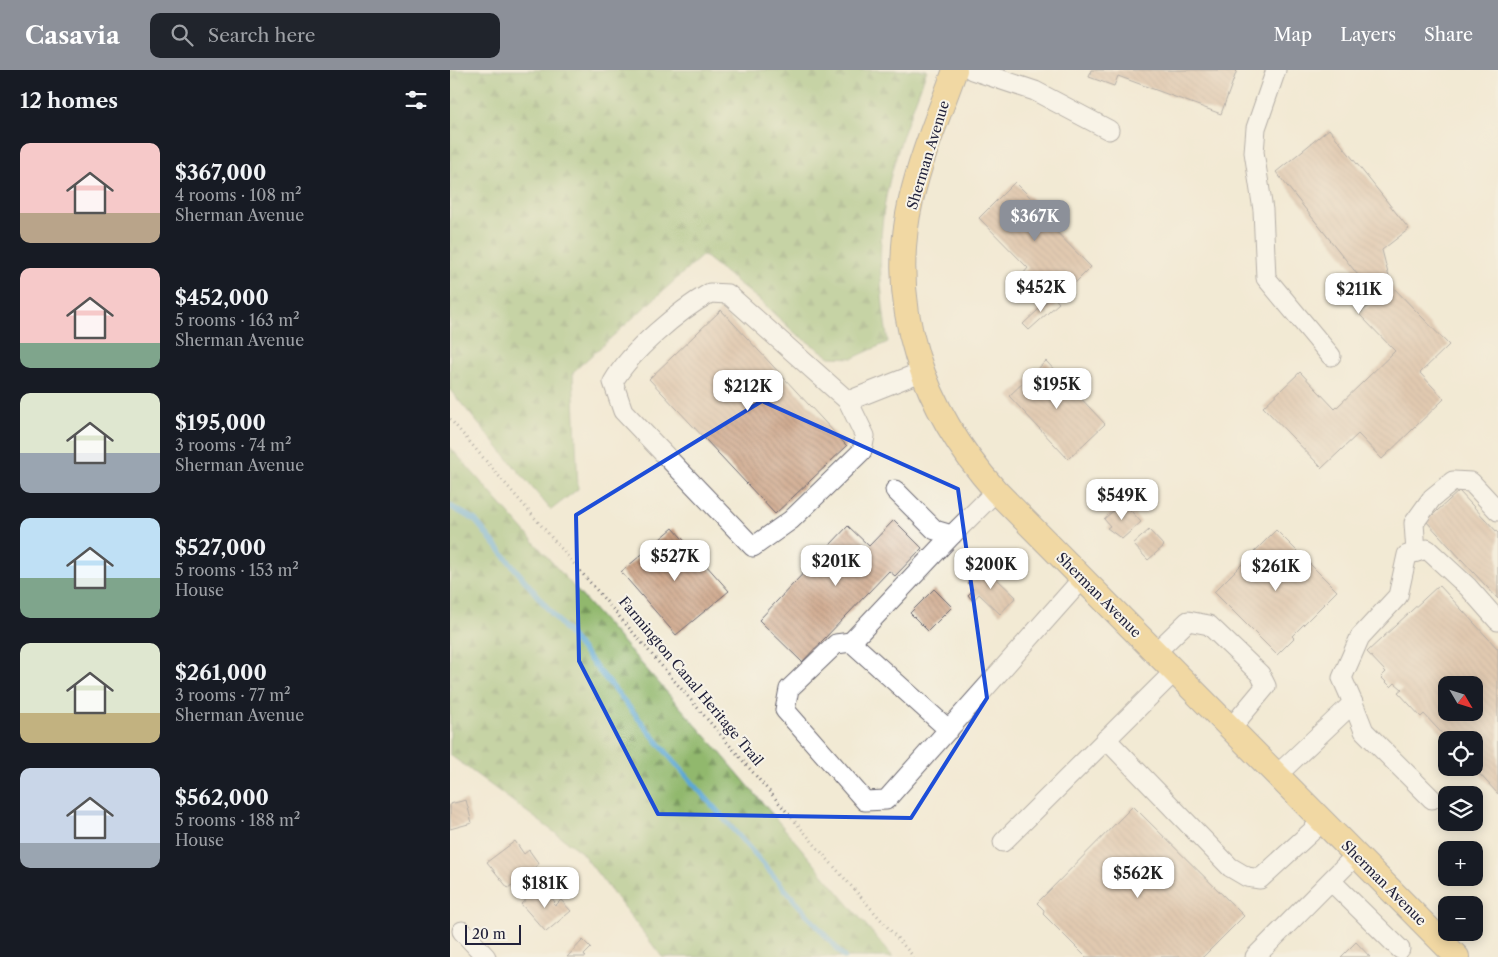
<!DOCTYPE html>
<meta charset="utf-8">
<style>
body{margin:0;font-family:"Libre Caslon Text",serif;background:#20242c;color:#f1f3f6;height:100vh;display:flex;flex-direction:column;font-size:19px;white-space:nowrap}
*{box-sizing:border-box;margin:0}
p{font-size:16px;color:#9ea1a6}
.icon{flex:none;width:28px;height:28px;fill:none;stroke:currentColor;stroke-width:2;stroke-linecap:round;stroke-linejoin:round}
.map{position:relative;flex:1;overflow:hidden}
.side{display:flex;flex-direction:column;background:#171b24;width:450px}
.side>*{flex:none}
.needle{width:32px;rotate:128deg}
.fabs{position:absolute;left:988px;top:606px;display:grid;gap:10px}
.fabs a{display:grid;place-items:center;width:45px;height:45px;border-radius:10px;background:#171b24;box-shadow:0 2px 12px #0003;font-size:25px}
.scale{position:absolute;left:15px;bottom:12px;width:56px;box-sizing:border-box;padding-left:5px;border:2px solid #22223b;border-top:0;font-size:14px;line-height:18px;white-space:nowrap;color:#22223b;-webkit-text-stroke:4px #f7f3e8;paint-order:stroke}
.price{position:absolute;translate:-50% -42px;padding:0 11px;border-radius:10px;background:#fff;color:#222;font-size:16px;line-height:32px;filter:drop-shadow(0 1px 2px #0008)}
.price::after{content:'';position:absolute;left:50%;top:30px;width:15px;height:11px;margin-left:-8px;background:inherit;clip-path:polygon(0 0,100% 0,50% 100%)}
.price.active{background:#8c9099;color:#fff}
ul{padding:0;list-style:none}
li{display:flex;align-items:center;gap:15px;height:125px;padding:0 20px}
li span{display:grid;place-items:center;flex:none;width:140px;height:100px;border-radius:10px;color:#555}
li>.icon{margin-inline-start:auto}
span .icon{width:60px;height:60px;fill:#fffc;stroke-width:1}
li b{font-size:21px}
h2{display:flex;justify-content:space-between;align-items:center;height:60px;padding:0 20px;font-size:21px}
header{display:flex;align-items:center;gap:30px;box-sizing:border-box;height:70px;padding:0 25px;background:#8c9099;color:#fff}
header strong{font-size:24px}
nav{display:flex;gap:28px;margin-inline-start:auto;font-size:18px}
.search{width:350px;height:45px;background:#20242c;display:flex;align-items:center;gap:12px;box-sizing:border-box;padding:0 18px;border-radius:10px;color:#9ea1a6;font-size:19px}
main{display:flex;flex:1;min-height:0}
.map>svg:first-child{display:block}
</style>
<header>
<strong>Casavia</strong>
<div class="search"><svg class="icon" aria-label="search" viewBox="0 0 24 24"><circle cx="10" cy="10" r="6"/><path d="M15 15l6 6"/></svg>Search here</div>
<nav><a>Map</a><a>Layers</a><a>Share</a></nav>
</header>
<main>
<section class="side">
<h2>12 homes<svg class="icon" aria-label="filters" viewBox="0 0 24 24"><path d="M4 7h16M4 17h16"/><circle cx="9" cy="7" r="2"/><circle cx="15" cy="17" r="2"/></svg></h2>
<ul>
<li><span style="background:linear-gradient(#f6c9c9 70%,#b9a48a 0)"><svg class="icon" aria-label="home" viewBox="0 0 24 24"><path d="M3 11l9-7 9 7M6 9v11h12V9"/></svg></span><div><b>$367,000</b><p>4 rooms · 108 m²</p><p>Sherman Avenue</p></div></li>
<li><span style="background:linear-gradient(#f6c9c9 75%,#7fa58c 0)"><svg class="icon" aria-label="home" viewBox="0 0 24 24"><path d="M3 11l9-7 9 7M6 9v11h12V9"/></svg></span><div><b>$452,000</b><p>5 rooms · 163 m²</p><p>Sherman Avenue</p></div></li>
<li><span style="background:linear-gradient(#dfe7d0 60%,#9aa5b1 0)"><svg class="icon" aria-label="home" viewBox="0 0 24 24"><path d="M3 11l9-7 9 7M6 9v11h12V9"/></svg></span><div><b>$195,000</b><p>3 rooms · 74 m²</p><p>Sherman Avenue</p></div></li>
<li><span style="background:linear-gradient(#bfe0f5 60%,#7fa58c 0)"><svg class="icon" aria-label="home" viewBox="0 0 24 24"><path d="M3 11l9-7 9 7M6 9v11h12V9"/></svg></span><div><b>$527,000</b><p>5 rooms · 153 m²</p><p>House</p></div></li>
<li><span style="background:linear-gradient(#dfe7d0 70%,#c2b280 0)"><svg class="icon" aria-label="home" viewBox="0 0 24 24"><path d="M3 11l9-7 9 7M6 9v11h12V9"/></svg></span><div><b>$261,000</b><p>3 rooms · 77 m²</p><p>Sherman Avenue</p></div></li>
<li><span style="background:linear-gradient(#c9d6e8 75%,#9aa5b1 0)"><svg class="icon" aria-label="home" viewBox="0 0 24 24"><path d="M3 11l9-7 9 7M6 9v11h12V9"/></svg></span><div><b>$562,000</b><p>5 rooms · 188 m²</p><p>House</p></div></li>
</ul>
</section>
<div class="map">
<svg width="1048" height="887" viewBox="0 0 1048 887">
<defs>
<pattern id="forest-firs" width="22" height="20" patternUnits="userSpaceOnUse" patternTransform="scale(1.25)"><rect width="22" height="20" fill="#91b86d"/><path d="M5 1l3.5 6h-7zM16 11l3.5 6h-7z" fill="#76955b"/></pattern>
<pattern id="building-back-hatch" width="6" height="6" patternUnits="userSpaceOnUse" patternTransform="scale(1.25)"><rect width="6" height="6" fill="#cca285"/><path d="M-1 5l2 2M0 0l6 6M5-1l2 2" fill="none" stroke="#a5846e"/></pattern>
</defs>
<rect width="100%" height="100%" fill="#f7f3e8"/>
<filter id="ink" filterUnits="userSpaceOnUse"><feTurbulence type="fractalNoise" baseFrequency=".02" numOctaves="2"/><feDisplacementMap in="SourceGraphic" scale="10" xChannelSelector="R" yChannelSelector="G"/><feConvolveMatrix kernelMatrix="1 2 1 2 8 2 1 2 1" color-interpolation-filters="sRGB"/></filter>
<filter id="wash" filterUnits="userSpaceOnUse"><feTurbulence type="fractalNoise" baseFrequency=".0096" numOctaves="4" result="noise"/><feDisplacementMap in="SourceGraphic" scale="20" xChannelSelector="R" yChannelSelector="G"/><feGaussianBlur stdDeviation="1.12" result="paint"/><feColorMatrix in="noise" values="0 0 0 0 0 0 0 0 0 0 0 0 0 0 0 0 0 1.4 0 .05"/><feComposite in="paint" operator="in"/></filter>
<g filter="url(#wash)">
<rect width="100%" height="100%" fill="#f2ead4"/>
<g fill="url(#forest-firs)" stroke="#5a6d54">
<path d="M0 0H477C462 41 444 84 436 127 427 176 430 224 438 272L403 288 380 287 345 263 308 229 253 185 123 302 128 419 101 440 0 320Z"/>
<path d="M0 377 268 680 443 887H212L131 782 0 685Z"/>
</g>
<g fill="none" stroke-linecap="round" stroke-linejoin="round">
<path stroke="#5ca8d5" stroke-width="5.5" d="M0 436 25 450 221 688 394 887"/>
</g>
<g id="blocks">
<g fill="url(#building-back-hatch)" fill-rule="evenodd">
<path d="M641 0H787L771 44 668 6 664 16 639 7Z"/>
<path d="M879 59 959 159 932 180 941 215 999 275 970 303 994 329 932 389 908 364 872 398 813 337 850 302 885 339 945 281 909 244 927 229 826 102Z"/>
<path d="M565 112 587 134 583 138 641 197 609 229 594 215 589 220 573 204 578 198 529 148Z"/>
<path d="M603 226 609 233 579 260 573 254Z"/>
<path d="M271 240 397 376 325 444 199 309Z"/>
<path d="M596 291 655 354 618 389 559 326Z"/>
<path d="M1009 421 1048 463V529L976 451Z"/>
<path d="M673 432 691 452 672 469 657 458 660 456 654 449Z"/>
<path d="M444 450 472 478 445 506 439 501 352 592 309 550 398 456 419 476Z"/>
<path d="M223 458 279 521 226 565 171 502Z"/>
<path d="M699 460 714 476 698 490 683 474Z"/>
<path d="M826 460 887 521 842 566 844 568 827 585 764 522Z"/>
<path d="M533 496 566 527 550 544 529 524 523 531 518 525 524 519 517 513Z"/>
<path d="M989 515 1048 579V724L1024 698V670H998L974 644 971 647 948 622 952 619 945 613 941 617 931 607 936 602 917 582ZM996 615H1024V642H996Z"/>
<path d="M484 519 502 537 478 561 460 543Z"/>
<path d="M16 730 22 753 0 759V734Z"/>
<path d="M683 736 794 846 753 887H636L593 844 594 840 587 833Z"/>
<path d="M65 771 74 784 79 780 89 794 58 818 37 792Z"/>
<path d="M92 816 105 832 103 834 105 836 111 830 121 841 96 862 71 834Z"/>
<path d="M133 870 141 878 134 885 136 887H117Z"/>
<path d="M906 872 920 887H891Z"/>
</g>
</g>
</g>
<g filter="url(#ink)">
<use href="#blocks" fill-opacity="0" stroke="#6b6871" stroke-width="1"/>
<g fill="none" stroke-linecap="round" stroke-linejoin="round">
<defs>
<g id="minor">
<path d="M522 0 585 21 659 60"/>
<path d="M826 0 806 58 804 82 813 140 816 208 881 286"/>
<path d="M260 223 278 224 398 331 415 366 412 381 341 450 303 477 173 341 163 312C181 281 228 241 260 223Z"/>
<path d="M398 331 471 302"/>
<path d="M445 420 485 460 502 465 546 421"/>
<path d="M966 482 964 453 982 428 1003 411 1021 412 1048 441"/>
<path d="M401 572 502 465"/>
<path d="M706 582 738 551 759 555 810 604 816 616 781 658"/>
<path d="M903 633 892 608 910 567 948 526 957 485 977 479 1018 517 1048 551"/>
<path d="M499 660 401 572 386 574 339 619 335 640 415 731 436 730 633 508"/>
<path d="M656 669 780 797 797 807 810 809 873 751"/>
<path d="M827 705 903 633 914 661 982 729"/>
<path d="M553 772 725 601"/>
<path d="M881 811 950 879"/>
<path d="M12 861 36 887"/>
<path d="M805 887 906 785"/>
</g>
<path id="major" d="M505 0C490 42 471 86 461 130 436 239 474 340 546 421L1007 887"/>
</defs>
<use href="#minor" stroke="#6b6871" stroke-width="21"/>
<use href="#major" stroke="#6b6871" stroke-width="26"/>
<path stroke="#6b6871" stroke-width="3" stroke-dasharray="1 4" stroke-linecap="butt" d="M0 349 372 783 464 887"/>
<use href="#minor" stroke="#fff" stroke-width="19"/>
<use href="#major" stroke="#f0c469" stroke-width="24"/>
</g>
</g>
<path d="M0 0H1048V887H0ZM312 331 508 419 537 628 461 748 208 744 129 591 126 445Z" fill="#f2ead4" fill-opacity=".55" fill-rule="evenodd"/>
<path fill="none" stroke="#1d4ed8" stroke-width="4" stroke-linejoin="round" d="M312 331 508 419 537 628 461 748 208 744 129 591 126 445Z"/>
<g text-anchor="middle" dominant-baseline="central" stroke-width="4" stroke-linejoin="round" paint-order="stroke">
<g font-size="14" fill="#22223b" stroke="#f7f3e8">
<text transform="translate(478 85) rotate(-73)">Sherman Avenue</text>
<text transform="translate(649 525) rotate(45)">Sherman Avenue</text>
<text transform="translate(241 611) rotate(50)">Farmington Canal Heritage Trail</text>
<text transform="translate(934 813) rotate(45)">Sherman Avenue</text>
</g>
</g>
</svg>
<div class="fabs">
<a><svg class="needle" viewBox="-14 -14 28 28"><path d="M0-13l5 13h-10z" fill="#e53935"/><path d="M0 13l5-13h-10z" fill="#9ea1a6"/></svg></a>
<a><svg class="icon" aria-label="locate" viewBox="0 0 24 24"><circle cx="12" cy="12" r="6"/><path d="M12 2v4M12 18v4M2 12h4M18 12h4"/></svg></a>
<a><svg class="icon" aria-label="layers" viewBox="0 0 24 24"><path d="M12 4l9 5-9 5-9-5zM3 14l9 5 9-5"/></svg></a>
<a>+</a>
<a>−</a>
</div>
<div class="scale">20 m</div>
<b class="price active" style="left:585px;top:172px">$367K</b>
<b class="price" style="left:591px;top:243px">$452K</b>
<b class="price" style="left:909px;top:245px">$211K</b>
<b class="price" style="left:607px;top:340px">$195K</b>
<b class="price" style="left:298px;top:342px">$212K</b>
<b class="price" style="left:672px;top:451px">$549K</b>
<b class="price" style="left:225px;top:512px">$527K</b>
<b class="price" style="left:386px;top:517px">$201K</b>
<b class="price" style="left:541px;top:520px">$200K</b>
<b class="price" style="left:826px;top:522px">$261K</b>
<b class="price" style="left:688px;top:829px">$562K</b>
<b class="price" style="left:95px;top:839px">$181K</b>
</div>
</main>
